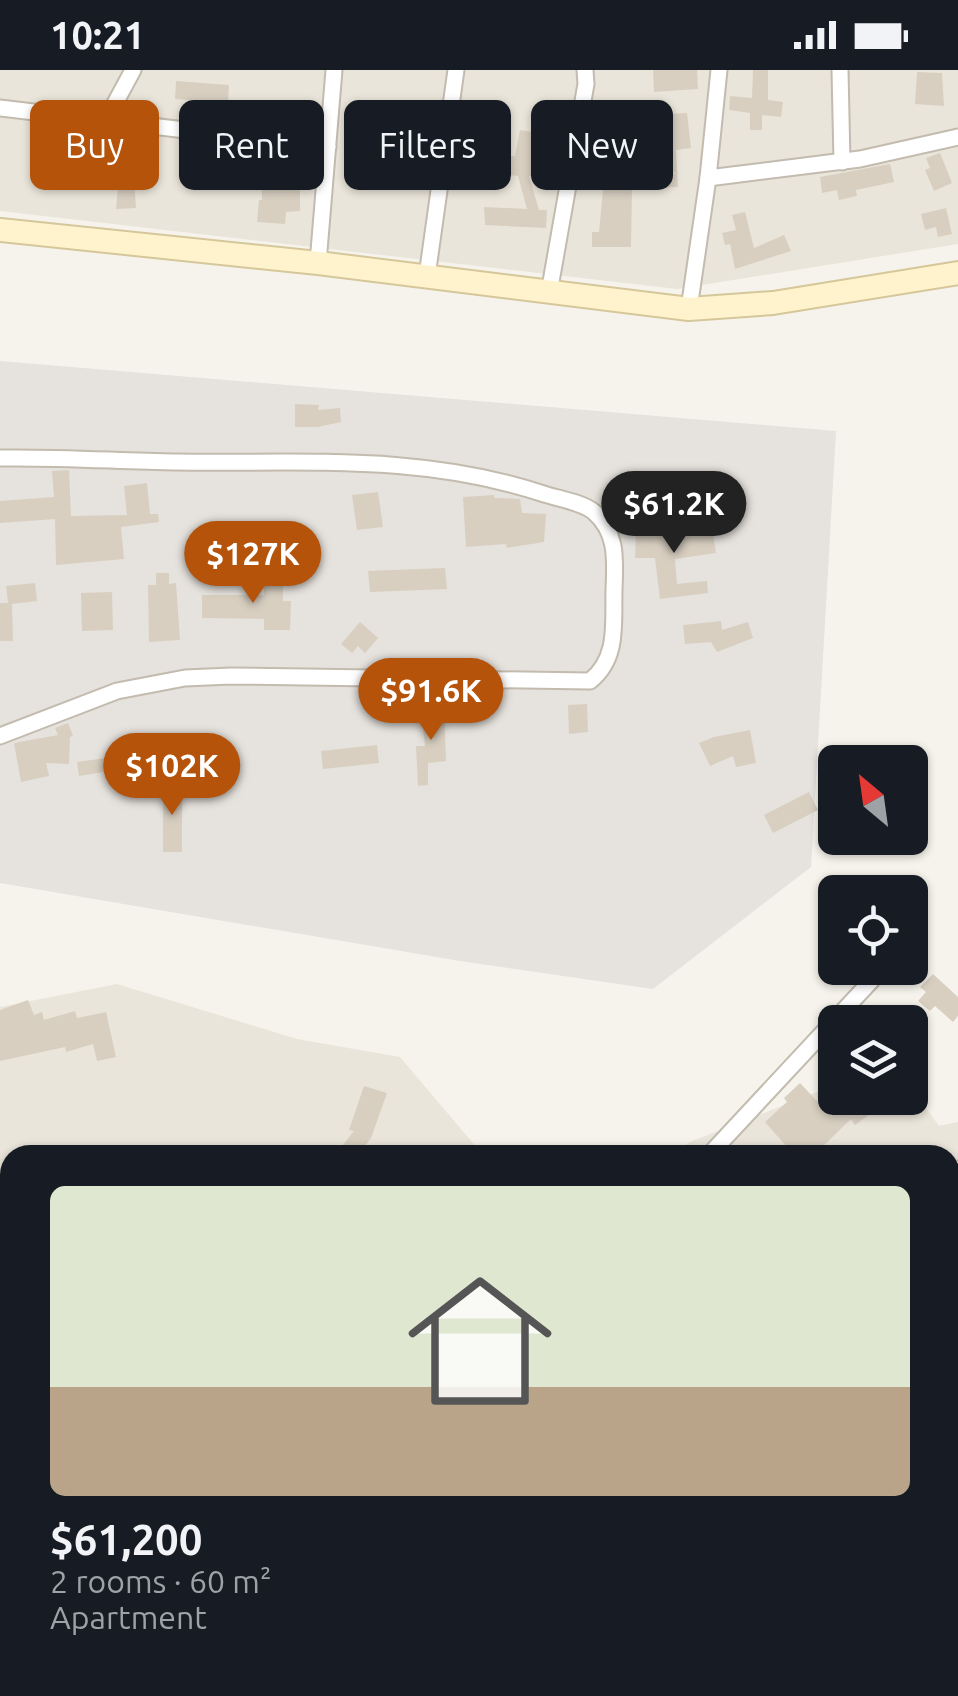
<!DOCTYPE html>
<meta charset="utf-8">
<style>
body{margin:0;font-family:Ubuntu,sans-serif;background:#20242c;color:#f1f3f6;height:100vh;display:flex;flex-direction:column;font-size:38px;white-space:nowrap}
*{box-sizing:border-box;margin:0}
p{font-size:32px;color:#9ea1a6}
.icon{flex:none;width:55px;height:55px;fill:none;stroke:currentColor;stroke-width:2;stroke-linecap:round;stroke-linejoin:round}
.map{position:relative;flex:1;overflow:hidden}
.details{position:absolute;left:0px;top:1075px;width:960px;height:552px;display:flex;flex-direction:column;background:#171b24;border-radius:30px 30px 0 0;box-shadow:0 2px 8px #0004}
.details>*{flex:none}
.banner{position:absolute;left:30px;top:30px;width:900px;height:90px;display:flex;gap:20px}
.needle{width:65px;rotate:331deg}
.buttons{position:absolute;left:818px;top:675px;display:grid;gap:20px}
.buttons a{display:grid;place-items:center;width:110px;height:110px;border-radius:15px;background:#171b24;box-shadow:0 2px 8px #0004;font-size:50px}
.price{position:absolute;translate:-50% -85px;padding:0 22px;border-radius:35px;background:#b45309;color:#fff;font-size:32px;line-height:65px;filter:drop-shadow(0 2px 5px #0008)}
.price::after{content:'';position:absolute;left:50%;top:60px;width:30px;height:22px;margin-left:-15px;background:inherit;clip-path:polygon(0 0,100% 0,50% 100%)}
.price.on{background:#222;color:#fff}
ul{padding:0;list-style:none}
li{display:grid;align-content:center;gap:20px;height:530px;padding:0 50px}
li span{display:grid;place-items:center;height:310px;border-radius:15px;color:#555}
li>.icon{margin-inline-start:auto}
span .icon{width:180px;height:180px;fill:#fffc;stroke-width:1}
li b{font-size:42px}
.tag{padding:0 35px;border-radius:15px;background:#171b24;box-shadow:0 2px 8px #0004;font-size:35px;line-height:90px}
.tag.on{background:#b45309;color:#fff}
.status{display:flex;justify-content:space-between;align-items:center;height:70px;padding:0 50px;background:#171b24;direction:ltr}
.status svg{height:28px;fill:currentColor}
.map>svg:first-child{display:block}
</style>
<div class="status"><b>10:21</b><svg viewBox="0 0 49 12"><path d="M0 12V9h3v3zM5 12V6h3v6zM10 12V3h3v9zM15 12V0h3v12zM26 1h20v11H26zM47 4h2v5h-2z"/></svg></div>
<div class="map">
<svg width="958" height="1626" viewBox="0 0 958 1626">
<rect width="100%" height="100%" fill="#f6f3ec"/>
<g fill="#eae5da">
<path d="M0 0H958V174L677 219 0 141Z"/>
<path d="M117 914 297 969 400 987 483 1085H10V1618H950V1085H673L690 1072 835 1015V1028H910V1015L939 1056 958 1052V1626H0V937Z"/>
</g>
<path fill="#f7ead8" d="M398 1618H892L883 1626H407Z"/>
<path fill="#e6e2dd" d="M0 291 836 361 811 797 653 919 460 891 0 813Z"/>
<g fill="#d8cfc1">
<path d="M653 0H697L698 19 654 22Z"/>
<path d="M753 0H768V30L783 32 781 47 762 45V60H750V43L729 40 730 26 752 28Z"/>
<path d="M917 2 942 3 944 36 915 34Z"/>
<path d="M176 11 229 15 228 33 175 29Z"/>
<path d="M687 43 691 78 676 80 678 117 632 119 631 177H592V162H599L605 98 677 104 646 90V77L620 76 619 78 599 70 605 56 616 60 620 51 654 66 653 45Z"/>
<path d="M520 60 557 66 554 83 544 82 542 107 529 106 539 140H547L546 158 485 155 484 137 527 139 518 106 507 105 509 86H515Z"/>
<path d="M371 72 373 104 354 105 353 73Z"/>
<path d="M225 79 241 80 239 110 219 109 220 96H210V83L225 84Z"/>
<path d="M429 80 431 96 418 98 421 118 402 120 397 84Z"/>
<path d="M940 83 952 113 934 121 925 100 930 98 926 88Z"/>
<path d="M300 85V141L286 142 285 154 257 152 259 130H262L260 87Z"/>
<path d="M890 94 894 112 856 120 857 126 839 130 837 120 822 123 820 107Z"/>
<path d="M134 106 136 138 116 139 119 107Z"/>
<path d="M946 138 952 164 938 167 936 157 925 160 921 144Z"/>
<path d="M745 142 754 178 784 165 791 181 735 199 730 174 725 175 722 163 736 160 732 145Z"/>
<path d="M295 334 319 335 318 340 340 338 341 352 318 357H295Z"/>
<path d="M69 400 71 446 127 445 124 416 147 413 150 444H158L159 452 121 457 124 489 56 495 55 449 0 453V431L54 427 52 401Z"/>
<path d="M378 422 383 457 357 460 352 425Z"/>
<path d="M494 425V428L520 429 522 443 546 444 544 472 507 478 506 474 466 477 463 427Z"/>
<path d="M712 457 716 483 675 489 677 514 707 511 708 523 660 529 655 488H635L636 459 690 460Z"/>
<path d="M445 498 447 519 370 522 368 501Z"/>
<path d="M156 503H169V514L176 513 180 570 149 572 148 515H156Z"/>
<path d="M264 505H283V531H291L290 560H264V549L202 548V525H264Z"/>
<path d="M35 513 37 531 12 534 13 571H0V533H8L6 516Z"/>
<path d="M112 522 113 560 82 561 81 523Z"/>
<path d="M721 551 722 560 748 552 753 568 717 582 711 572 685 574 683 555Z"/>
<path d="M360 552 378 568 365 583 358 576 352 583 341 574Z"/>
<path d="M587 634 588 662 569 664 568 635Z"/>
<path d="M444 638 446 691 428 693V715L418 716 416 676H425L421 641Z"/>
<path d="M68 653 73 666 70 667 69 694 46 693 49 706 21 712 14 673 58 665 55 658Z"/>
<path d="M750 660 756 693 736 697 733 686 710 696 699 673 714 667Z"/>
<path d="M377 675 379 693 323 699 321 681Z"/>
<path d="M128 685 129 698 79 706 77 692Z"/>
<rect x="163" y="714" width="19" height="68"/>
<path d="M809 722 818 740 773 763 764 745Z"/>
<path d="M933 904 958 927V946L953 952 935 936 930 941 918 931 926 922 920 917Z"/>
<path d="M28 930 34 945 42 942 44 950 75 941 77 948 106 942 116 987 97 991 93 974 66 982 65 977 0 991V940Z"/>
<path d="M800 1013 831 1046 856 1028H864L874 1041 855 1055 851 1049 823 1076 831 1085H794L765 1052 787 1032 784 1028Z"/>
<path d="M364 1016 387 1023 371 1068 358 1085H335L354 1061 349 1060Z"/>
</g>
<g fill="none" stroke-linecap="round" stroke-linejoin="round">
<defs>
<g id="street">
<path d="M840 0 842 92"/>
<path d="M0 38 328 77"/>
<path d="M106 50 133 0"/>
<path d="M708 108 860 89 958 67"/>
<path d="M318 193 334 0"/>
<path d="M427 206 456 0"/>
<path d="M549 223 586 14 585 0"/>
<path d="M689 239 708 108 719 0"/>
<path d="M0 388C58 387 117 391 175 392 303 394 421 383 544 424 559 429 582 432 594 442 618 463 615 491 614 520 613 553 619 588 590 611L231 606 185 608 117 621 0 666"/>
<path d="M709 1085 872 910"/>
<path d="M950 1102 958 1099"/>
<path d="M950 1315 958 1310"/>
<path d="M0 1327 10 1317"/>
<path d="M950 1498 958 1505"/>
<path d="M950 1572 958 1564"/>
<path d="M387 1618 396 1626"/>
<path d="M6 1626 14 1618"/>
<path d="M293 1626 302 1618"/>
<path d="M899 1626 907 1618"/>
</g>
<path id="secondary" d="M0 160 318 193 689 239 773 233 958 203"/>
</defs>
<use href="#street" stroke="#c2bbae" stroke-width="19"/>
<use href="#secondary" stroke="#d6c79b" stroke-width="26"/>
<use href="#street" stroke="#fff" stroke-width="15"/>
<use href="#secondary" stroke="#fff3cd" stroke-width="22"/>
</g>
</svg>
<div class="buttons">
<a><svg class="needle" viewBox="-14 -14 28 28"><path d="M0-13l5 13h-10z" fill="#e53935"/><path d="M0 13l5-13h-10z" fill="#9ea1a6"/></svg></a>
<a><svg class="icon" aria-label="locate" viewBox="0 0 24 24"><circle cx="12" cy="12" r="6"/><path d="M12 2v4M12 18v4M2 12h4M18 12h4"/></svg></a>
<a><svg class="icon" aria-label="layers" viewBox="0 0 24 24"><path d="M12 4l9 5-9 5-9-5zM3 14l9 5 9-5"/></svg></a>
</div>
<b class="price on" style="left:674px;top:486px">$61.2K</b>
<b class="price" style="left:253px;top:536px">$127K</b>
<b class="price" style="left:431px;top:673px">$91.6K</b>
<b class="price" style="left:172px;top:748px">$102K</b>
<div class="banner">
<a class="tag on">Buy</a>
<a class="tag">Rent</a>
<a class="tag">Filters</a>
<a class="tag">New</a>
</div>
<section class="details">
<ul>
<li><span style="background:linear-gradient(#dfe7d0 65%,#b9a48a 0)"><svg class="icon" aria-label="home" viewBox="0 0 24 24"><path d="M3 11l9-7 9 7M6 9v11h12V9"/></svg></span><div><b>$61,200</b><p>2 rooms · 60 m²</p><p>Apartment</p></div></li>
</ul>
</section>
</div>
